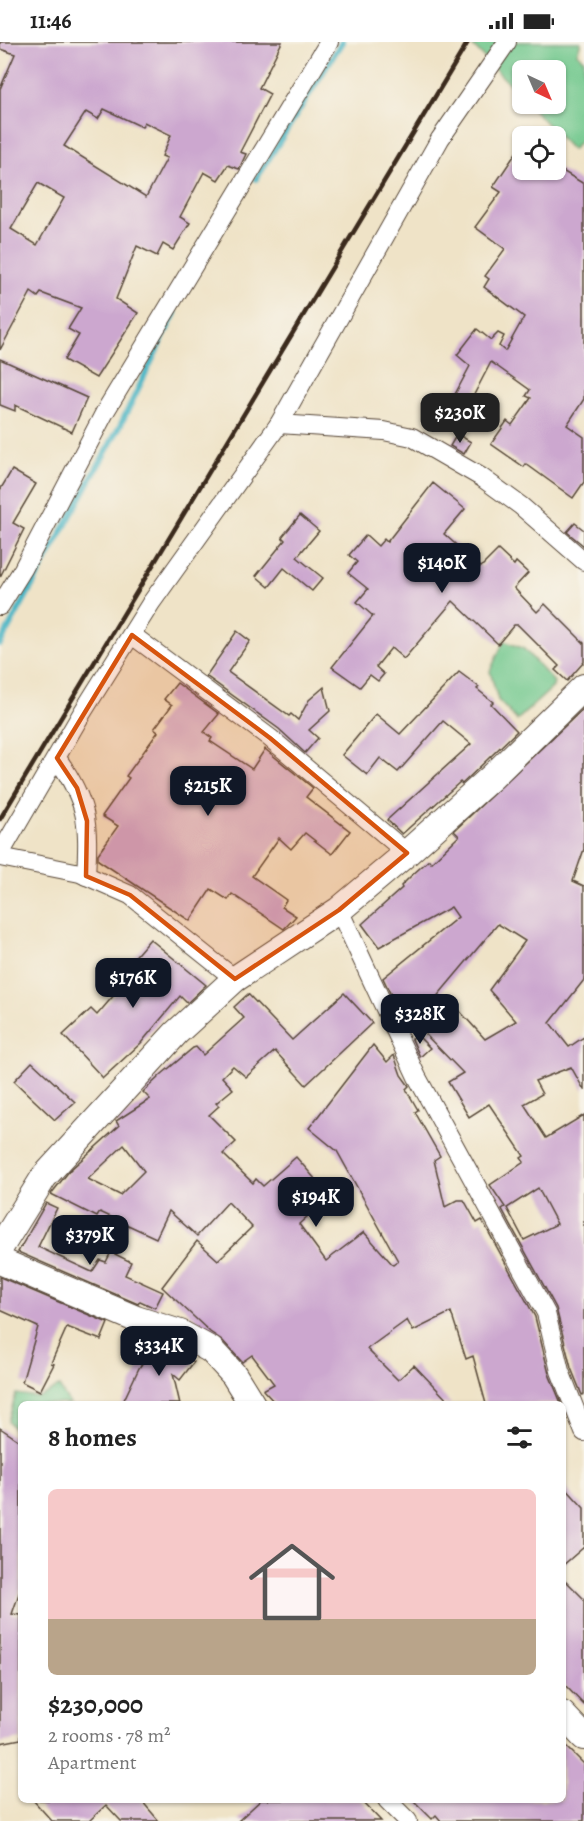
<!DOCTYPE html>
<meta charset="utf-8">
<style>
body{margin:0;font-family:Alegreya,serif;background:#f2f2f2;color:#222;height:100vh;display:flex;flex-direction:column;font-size:22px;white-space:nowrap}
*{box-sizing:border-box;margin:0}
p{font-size:20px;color:#767676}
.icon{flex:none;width:33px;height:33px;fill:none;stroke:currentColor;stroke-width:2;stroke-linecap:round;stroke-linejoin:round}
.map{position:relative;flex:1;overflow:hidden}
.side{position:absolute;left:18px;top:1359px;width:548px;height:402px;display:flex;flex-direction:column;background:#fff;border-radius:9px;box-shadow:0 2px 4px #0004}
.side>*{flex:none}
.needle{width:39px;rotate:136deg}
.fabs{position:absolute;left:512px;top:18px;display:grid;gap:12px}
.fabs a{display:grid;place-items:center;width:54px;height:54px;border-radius:9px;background:#fff;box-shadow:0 2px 4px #0004;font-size:30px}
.price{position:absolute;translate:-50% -51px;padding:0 14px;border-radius:12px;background:#111827;color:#fff;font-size:20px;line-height:39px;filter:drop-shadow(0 2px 3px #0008)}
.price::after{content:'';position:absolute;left:50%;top:36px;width:18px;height:14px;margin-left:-9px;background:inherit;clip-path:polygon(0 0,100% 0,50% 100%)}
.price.selected{background:#222;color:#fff}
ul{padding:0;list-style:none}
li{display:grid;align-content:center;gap:12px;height:318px;padding:0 30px}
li+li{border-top:2px solid #e0e0e0}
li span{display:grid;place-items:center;height:186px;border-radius:9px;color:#555}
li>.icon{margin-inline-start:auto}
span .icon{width:108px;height:108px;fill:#fffc;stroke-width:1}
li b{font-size:26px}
h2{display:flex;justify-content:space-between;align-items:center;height:72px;padding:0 30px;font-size:26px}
.status{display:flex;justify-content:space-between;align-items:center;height:42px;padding:0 30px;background:#fff;direction:ltr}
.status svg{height:16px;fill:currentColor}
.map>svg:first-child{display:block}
</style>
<div class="status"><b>11:46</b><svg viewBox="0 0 49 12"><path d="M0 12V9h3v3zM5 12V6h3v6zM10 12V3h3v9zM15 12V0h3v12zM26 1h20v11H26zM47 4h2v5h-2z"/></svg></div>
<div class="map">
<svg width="584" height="1779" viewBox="0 0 584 1779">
<rect width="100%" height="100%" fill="#f7f3e8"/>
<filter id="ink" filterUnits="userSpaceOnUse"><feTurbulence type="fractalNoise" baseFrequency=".0167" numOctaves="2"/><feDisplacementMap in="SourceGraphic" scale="12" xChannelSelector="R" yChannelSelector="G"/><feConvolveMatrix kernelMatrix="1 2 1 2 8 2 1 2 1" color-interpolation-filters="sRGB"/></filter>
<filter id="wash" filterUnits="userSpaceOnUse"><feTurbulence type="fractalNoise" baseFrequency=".008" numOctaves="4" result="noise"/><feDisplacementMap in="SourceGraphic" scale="24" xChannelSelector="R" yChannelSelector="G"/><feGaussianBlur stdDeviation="1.35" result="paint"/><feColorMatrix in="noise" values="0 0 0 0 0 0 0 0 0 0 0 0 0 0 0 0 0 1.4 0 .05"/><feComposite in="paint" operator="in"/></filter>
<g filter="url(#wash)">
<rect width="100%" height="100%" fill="#efe3c7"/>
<g fill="#71c88d" stroke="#567956" stroke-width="1.5">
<path d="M469 0H581L577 11 584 18V95L572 108 528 62H555V28H522V55Z"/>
<path d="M504 599 524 607 554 640 553 645 517 678 498 658 490 629Z"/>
<path d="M59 1345 70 1362H21V1395L8 1379 16 1352 39 1355Z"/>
</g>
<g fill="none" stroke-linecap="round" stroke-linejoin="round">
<g stroke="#49b5c5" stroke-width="6">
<path d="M256 137 342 0"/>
<path d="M0 602 120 384 175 271"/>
</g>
</g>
<g id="blocks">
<g fill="#cca7cf" fill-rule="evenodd">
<path d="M0 0H282L259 46 270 52 240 110 246 112 239 127 228 123 218 138 204 130 180 175 190 181 173 208 163 202 157 214 137 204 116 257 138 271 96 336 64 318 79 293 68 287 81 266 41 251 38 255 31 250 0 308V47L15 12 0 7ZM104 67 142 85 144 80 171 93 162 114 167 116 146 155 64 104 86 70 98 77ZM38 141 64 156 37 203 11 187Z"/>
<path d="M522 102V128H561L584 142V357L567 383 584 395V440L573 456 526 422 524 425 491 402 507 379 512 383 531 356 526 354 530 348 491 320 467 366 452 358 470 324 457 313 477 287 491 298 498 291 504 294 499 304 505 309 524 275 484 245 489 237 485 234 505 207 475 185 501 150 493 145Z"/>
<path d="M0 317 87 356 72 390 15 363V369L0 363Z"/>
<path d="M457 392 471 400 464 412 450 404Z"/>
<path d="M12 428 36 442 13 481 24 487 0 535V448Z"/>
<path d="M433 441 465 467 444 492 481 525 498 508 514 523 516 520 528 531 514 546 537 570 545 562 584 601V620L567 639 555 628 559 624 518 583H514L498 602 453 559 404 617 391 606 376 625 384 632 378 639 370 633 360 645 332 625 373 574 357 560 368 547 348 531 357 520 349 513 366 493 378 504 384 497 387 500Z"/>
<path d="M300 473 319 489 297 515 323 536 312 549 284 526 269 545 256 534 285 498 282 495Z"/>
<path d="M575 481 584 488V504L567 490Z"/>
<path d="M237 589 250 599 228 630 289 674 291 672 298 678 309 658 324 645 330 669 309 688 318 696 305 711 279 687 206 634Z"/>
<path d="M459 630 479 645 477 647 493 660 491 662 517 689 462 742 460 740 402 792 387 778 471 702 443 679 398 730 380 716 367 733 342 713 376 672 400 692Z"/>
<path d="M177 641 219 672 204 690 212 696 210 699 252 727 265 707 313 746 306 755 350 789 332 812 305 791 291 807 279 796 252 834 286 858 282 865 296 874 284 887 235 854 232 852 228 858 211 847 190 879 98 818V812L118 784 102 774 129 736 126 734 158 690 154 687 172 663 164 657Z"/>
<path d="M584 666V807L573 839 584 844V938L550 981 569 1005 584 995V1048L571 1025 535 1039 542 1052 524 1062 546 1096 584 1073V1352L582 1353 571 1326 556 1266 502 1167 505 1165 490 1143 524 1120 521 1116 524 1114 489 1062 469 1075 448 1040 463 1031 425 992 456 965 485 997 516 979 489 948 525 899 498 882 408 989 383 936 458 875 451 865 379 905 362 882 402 846 401 844 411 834 429 818 431 821 459 794 454 789ZM538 1146 557 1182 524 1198 507 1166Z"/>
<path d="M150 897 206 943 187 961 180 954 141 1001 103 1036 63 993 91 967 97 973 133 931 126 925Z"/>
<path d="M344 951 372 981 306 1043 275 1009 246 1035 233 1024 222 1035 233 1047 216 1061 219 1064 209 1073 236 1100 223 1112 253 1141 256 1137 263 1144 296 1115 330 1154 299 1182 326 1219 364 1190 393 1223 398 1219 337 1109 309 1086 373 1003 387 1020 394 1013 401 1033 409 1044 406 1047 418 1068 415 1070 440 1114 434 1118 445 1165 458 1158H464L477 1181 482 1178 535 1275 549 1332 561 1361 486 1362 473 1314 466 1317 451 1270 413 1289 407 1278 367 1307 398 1338 414 1323 451 1362H276L263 1348 274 1342 252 1313 242 1320 222 1298 210 1290 162 1245 197 1199 218 1218 252 1185 228 1160 197 1194 169 1169 156 1196 100 1170 97 1175 51 1152 70 1128 119 1084 116 1079 150 1057 143 1050 162 1032 193 1006 196 1005 203 1013 244 976 234 965 248 952 292 998ZM124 1103 144 1129 120 1153 88 1137Z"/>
<path d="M416 992 430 1006 420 1015 412 997Z"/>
<path d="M32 1020 75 1060 55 1078 14 1039Z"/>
<path d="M46 1161 57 1166 38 1205 92 1230 100 1218 106 1220 111 1210 131 1220 125 1233 163 1250 155 1266 140 1259 138 1262 18 1210Z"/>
<path d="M0 1235 108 1281 101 1298 67 1285 51 1321 54 1322 40 1349 22 1340 38 1285 0 1268Z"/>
<path d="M157 1299 171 1304 194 1320 180 1338 173 1332 180 1362H122L139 1326Z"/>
<path d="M0 1386 21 1400V1546L12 1572 21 1573V1697L0 1701Z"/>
<path d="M562 1442 584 1466V1505L562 1524Z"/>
<path d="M562 1535 584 1557V1663L562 1640Z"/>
<path d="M562 1700 584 1722V1779H441L436 1773 432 1777 413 1758H562Z"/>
<path d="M33 1758H141L159 1779H121L106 1763 89 1779H52Z"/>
<path d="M261 1758H361L381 1779H238Z"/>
</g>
</g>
</g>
<g filter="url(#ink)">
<use href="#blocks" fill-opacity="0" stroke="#564637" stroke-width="1.5"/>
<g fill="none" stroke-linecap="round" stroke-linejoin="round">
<defs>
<g id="street">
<path d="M279 382 384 389 412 395 481 435 521 464 584 519"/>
<path d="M0 564 23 527 106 368 329 0"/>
<path d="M132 593 270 696 407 811"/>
<path d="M57 716C88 761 89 780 86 834"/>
<path d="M0 812 82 671 151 561 279 382 440 97 507 0"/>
<path d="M0 815 80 831 130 853 235 937"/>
<path d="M339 868 417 1035 546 1271 560 1329 584 1390"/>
<path d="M387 1758 408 1779"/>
</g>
<g id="secondary">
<path d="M0 1206 44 1135 176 991 235 937 339 868 407 811 493 734 584 645"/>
<path d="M0 1219 136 1277 180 1291 211 1308 234 1333 252 1362"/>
<path d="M562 1672 584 1695"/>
</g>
</defs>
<use href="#street" stroke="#564637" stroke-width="20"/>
<use href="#secondary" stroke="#564637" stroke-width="28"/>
<use href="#street" stroke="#fff" stroke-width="18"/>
<use href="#secondary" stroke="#fff" stroke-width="26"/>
<path stroke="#3b2a1e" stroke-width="4.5" d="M0 777 468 0"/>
</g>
</g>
<path fill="#d7540e" fill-opacity="0.2" stroke="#d7540e" stroke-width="4.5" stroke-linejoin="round" d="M132 593 270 696 407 811 339 868 235 937 130 853 86 834 87 779 77 746 57 716Z"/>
</svg>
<div class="fabs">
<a><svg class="needle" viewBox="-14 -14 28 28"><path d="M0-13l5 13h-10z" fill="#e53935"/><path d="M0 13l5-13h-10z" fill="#767676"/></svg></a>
<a><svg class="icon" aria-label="locate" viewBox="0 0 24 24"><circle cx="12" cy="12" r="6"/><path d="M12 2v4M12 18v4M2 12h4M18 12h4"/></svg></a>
</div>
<b class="price selected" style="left:460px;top:402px">$230K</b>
<b class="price" style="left:442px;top:552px">$140K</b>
<b class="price" style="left:208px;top:775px">$215K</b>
<b class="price" style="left:133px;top:967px">$176K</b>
<b class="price" style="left:420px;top:1003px">$328K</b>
<b class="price" style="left:316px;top:1186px">$194K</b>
<b class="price" style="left:90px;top:1224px">$379K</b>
<b class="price" style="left:159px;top:1335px">$334K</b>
<section class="side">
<h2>8 homes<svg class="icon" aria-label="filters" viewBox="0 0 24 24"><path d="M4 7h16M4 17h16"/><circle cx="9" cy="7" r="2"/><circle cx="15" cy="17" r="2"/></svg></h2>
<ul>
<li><span style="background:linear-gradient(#f6c9c9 70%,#b9a48a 0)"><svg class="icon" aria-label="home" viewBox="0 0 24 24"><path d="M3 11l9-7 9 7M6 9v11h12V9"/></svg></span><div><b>$230,000</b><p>2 rooms · 78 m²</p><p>Apartment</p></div></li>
</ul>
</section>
</div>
